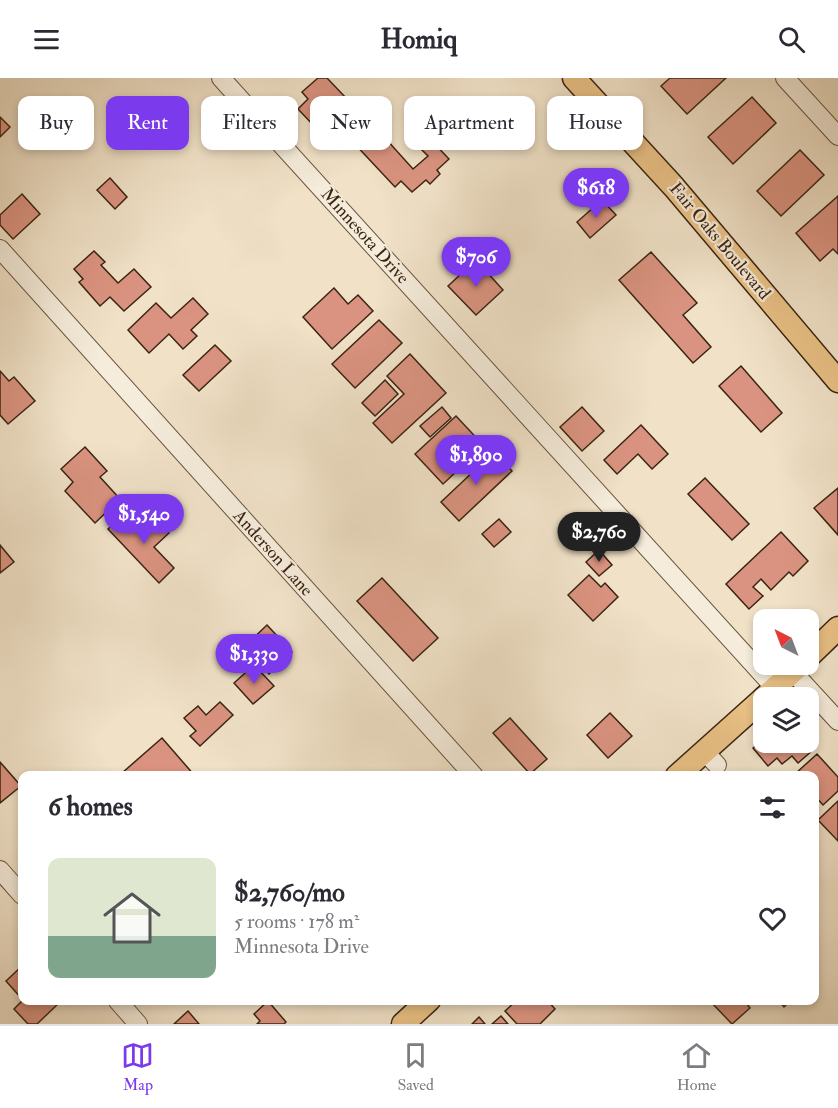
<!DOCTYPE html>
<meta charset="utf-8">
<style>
body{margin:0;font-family:"IM FELL Double Pica",serif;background:#f2f2f3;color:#2b2b33;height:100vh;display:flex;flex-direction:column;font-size:22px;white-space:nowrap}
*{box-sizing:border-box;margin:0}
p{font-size:20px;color:#7c7c81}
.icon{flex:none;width:33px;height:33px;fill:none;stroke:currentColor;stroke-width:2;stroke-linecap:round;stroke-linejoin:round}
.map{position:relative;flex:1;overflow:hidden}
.details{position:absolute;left:18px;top:693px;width:801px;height:234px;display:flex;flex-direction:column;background:#fff;border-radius:12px;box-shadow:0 3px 9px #0003}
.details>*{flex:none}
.top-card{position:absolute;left:18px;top:18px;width:802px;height:54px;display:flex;gap:12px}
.needle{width:39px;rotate:318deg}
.tools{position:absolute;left:753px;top:531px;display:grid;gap:12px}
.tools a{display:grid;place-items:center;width:66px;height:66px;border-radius:12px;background:#fff;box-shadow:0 3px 9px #0003;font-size:30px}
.price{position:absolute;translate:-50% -51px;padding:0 14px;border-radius:21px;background:#7c3aed;color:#fff;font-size:20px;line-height:39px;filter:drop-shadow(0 2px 3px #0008)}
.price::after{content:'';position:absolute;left:50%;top:36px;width:18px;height:14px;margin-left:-9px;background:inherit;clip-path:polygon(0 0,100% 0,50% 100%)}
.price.active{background:#222;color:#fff}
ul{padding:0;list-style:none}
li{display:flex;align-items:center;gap:18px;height:150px;padding:0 30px}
li span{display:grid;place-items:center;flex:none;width:168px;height:120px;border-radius:12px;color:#555}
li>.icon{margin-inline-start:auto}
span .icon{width:72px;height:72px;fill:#fffc;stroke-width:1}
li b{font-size:26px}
h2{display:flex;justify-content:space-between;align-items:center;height:72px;padding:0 30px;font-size:26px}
.pill{padding:0 21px;border-radius:12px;background:#fff;box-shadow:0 3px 9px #0003;font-size:21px;line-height:54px}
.pill.active{background:#7c3aed;color:#fff}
header{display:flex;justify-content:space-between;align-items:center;height:78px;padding:0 30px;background:#fff;font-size:27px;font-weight:700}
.tabs{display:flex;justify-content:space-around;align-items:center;height:84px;border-top:2px solid #e1e1e2;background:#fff;font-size:16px;color:#7c7c81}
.tabs a{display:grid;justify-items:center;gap:3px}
.tabs .active{color:#7c3aed}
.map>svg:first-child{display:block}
</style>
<header><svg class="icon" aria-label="menu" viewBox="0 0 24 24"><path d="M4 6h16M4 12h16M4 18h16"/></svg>Homiq<svg class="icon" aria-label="search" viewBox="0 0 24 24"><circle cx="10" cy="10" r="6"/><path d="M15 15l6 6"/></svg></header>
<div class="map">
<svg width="838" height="946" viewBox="0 0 838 946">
<rect width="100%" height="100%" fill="#f0e1c7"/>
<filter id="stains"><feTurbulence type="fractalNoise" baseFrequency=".00333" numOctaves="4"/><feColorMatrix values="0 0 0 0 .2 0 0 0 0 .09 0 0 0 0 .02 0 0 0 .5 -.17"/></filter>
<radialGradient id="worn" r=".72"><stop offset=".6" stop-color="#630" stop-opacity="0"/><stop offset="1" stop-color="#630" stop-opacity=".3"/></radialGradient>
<g fill="#da9380" stroke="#3a2512" stroke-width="1.5">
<path d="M318 0H327L346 20 315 49 298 31 308 21 302 14Z"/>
<path d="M670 0H726L687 36 661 8Z"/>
<path d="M752 19 776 45 733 86 708 59Z"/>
<path d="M0 39 10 49 0 59Z"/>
<path d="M376 41 391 56 386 61 413 91 428 78 420 70 430 61 449 81 437 92 440 96 430 106 426 102 412 114 401 103 395 109 352 63Z"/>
<path d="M800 72 824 97 781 138 757 113Z"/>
<path d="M110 100 127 119 115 131 97 112Z"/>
<path d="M22 116 40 136 13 161 0 147V137Z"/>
<path d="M838 118V176L833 171 820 183 796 155Z"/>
<path d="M602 122 616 137 590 160 577 144Z"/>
<path d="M94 173 105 184 101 187 118 205 134 191 151 209 124 233 110 219 100 228 79 204 83 201 74 191Z"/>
<path d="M651 174 697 225 683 237 711 269 693 285 619 202Z"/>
<path d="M476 182 503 212 476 237 448 208Z"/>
<path d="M334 210 348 226 358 217 373 233 332 271 303 239Z"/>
<path d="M193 220 208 236 191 252 197 258 183 271 169 256 149 275 128 252 156 225 171 240Z"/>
<path d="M379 242 402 265 355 310 332 286Z"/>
<path d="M215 267 231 283 199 313 183 297Z"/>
<path d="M410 276 446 315 392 365 373 345 404 316 387 298Z"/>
<path d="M741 288 782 335 761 354 719 308Z"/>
<path d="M0 293 9 303 14 299 35 323 8 346 0 337Z"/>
<path d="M385 302 398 316 375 338 362 325Z"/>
<path d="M442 329 451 340 430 359 420 348Z"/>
<path d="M582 329 604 353 582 373 560 349Z"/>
<path d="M456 338 484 368 443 406 415 376Z"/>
<path d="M641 347 668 376 652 391 638 376 617 396 604 382Z"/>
<path d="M85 369 107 393 100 399 120 421 95 445 65 413 73 404 61 391Z"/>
<path d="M494 374 512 393 459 443 441 424Z"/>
<path d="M705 400 749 446 732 462 688 416Z"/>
<path d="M838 410V457L814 430Z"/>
<path d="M125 435 142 453 156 440 169 455 154 469 174 490 159 505 108 451Z"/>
<path d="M499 441 511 454 494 469 482 456Z"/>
<path d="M781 454 808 483 793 498 789 494 771 512 761 501 753 509 763 518 749 531 726 506Z"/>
<path d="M0 467 14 484 0 495Z"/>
<path d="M599 472 612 487 599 498 586 484Z"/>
<path d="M589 497 601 509 605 505 618 519 593 543 568 517Z"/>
<path d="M382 500 438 560 413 583 357 523Z"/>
<path d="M267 547 292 574 269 596 244 569Z"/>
<path d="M254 587 274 608 253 626 234 605Z"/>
<path d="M220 624 233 637 200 668 190 658 196 653 184 640 198 628 206 637Z"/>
<path d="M610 635 632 658 608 680 587 657Z"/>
<path d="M510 640 547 681 530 696 493 655Z"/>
<path d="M162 660 195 698H125L122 695Z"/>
<path d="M764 661V664H806L813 672 798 685 792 678 782 686 777 680 768 688 753 670Z"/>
<path d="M817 676 838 699V713L823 727 814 717V698H797L795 696Z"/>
<path d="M0 684 21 708 0 725Z"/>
<path d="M838 723V763L818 742Z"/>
<path d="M22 888V921L6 903Z"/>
<path d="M23 922H57L59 925 37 946H28L14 931Z"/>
<path d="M517 922H547L555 931 540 946H517L505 933Z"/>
<path d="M709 922H751L747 926 750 930 732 946Z"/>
<path d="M778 922H791L784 929Z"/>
<path d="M268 923 286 944 284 946H257L260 943 254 936Z"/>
<path d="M188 933 199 946H174Z"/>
<path d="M501 938 508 946H492Z"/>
<path d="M479 939 485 946H472Z"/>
</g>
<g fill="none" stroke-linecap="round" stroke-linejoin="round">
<defs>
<g id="minor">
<path d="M221 0 775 610"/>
<path d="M785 0 838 58"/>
<path d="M0 171 474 698"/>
<path d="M793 594 838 643"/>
<path d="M704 673 717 687"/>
<path d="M0 792 22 817"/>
<path d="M117 922 138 946"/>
</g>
<g id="major">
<path d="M574 0 674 109 838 303"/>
<path d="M808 579 838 550"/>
<path d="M764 620 801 586"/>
<path d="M677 698 764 620"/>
<path d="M403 946 429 922"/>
</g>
</defs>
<use href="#minor" stroke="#68543f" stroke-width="20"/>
<use href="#major" stroke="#3a2512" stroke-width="25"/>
<use href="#minor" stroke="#f5ecdb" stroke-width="18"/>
<use href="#major" stroke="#e8c084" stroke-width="22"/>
</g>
<g text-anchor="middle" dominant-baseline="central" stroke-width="4.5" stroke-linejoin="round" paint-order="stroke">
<g font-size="18" fill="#3a2512" stroke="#f5ecdb">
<text transform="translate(365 158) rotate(48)">Minnesota Drive</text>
<text transform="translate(720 163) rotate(50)">Fair Oaks Boulevard</text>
<text transform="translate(273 475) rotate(48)">Anderson Lane</text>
</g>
</g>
<rect width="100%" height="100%" filter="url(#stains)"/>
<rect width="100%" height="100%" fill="url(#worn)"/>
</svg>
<div class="tools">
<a><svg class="needle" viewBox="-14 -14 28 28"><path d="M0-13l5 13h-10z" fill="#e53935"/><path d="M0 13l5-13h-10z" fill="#7c7c81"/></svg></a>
<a><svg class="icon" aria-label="layers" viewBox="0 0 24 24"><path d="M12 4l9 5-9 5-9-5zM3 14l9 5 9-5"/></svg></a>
</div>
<b class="price" style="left:596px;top:141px">$618</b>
<b class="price" style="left:476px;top:210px">$706</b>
<b class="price" style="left:476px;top:408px">$1,890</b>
<b class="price" style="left:144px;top:467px">$1,540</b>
<b class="price active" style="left:599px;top:485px">$2,760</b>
<b class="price" style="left:254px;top:607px">$1,330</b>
<div class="top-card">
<a class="pill">Buy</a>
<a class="pill active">Rent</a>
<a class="pill">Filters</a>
<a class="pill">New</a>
<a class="pill">Apartment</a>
<a class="pill">House</a>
</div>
<section class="details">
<h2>6 homes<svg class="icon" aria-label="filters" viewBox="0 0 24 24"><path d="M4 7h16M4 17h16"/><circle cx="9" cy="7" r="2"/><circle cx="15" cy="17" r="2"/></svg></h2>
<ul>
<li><span style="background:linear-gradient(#dfe7d0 65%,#7fa58c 0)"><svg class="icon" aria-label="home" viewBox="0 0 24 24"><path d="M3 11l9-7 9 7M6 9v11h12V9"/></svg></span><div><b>$2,760/mo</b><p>5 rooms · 178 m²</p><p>Minnesota Drive</p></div><svg class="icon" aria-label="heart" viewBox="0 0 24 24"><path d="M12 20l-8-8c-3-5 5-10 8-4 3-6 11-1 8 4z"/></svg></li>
</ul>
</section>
</div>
<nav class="tabs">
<a class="active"><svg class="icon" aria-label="map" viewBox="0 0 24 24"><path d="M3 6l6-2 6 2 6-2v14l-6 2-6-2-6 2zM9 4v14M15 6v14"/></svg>Map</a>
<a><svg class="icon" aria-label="saved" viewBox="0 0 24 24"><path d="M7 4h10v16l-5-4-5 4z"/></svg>Saved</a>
<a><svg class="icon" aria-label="home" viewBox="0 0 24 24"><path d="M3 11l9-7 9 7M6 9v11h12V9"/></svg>Home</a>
</nav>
